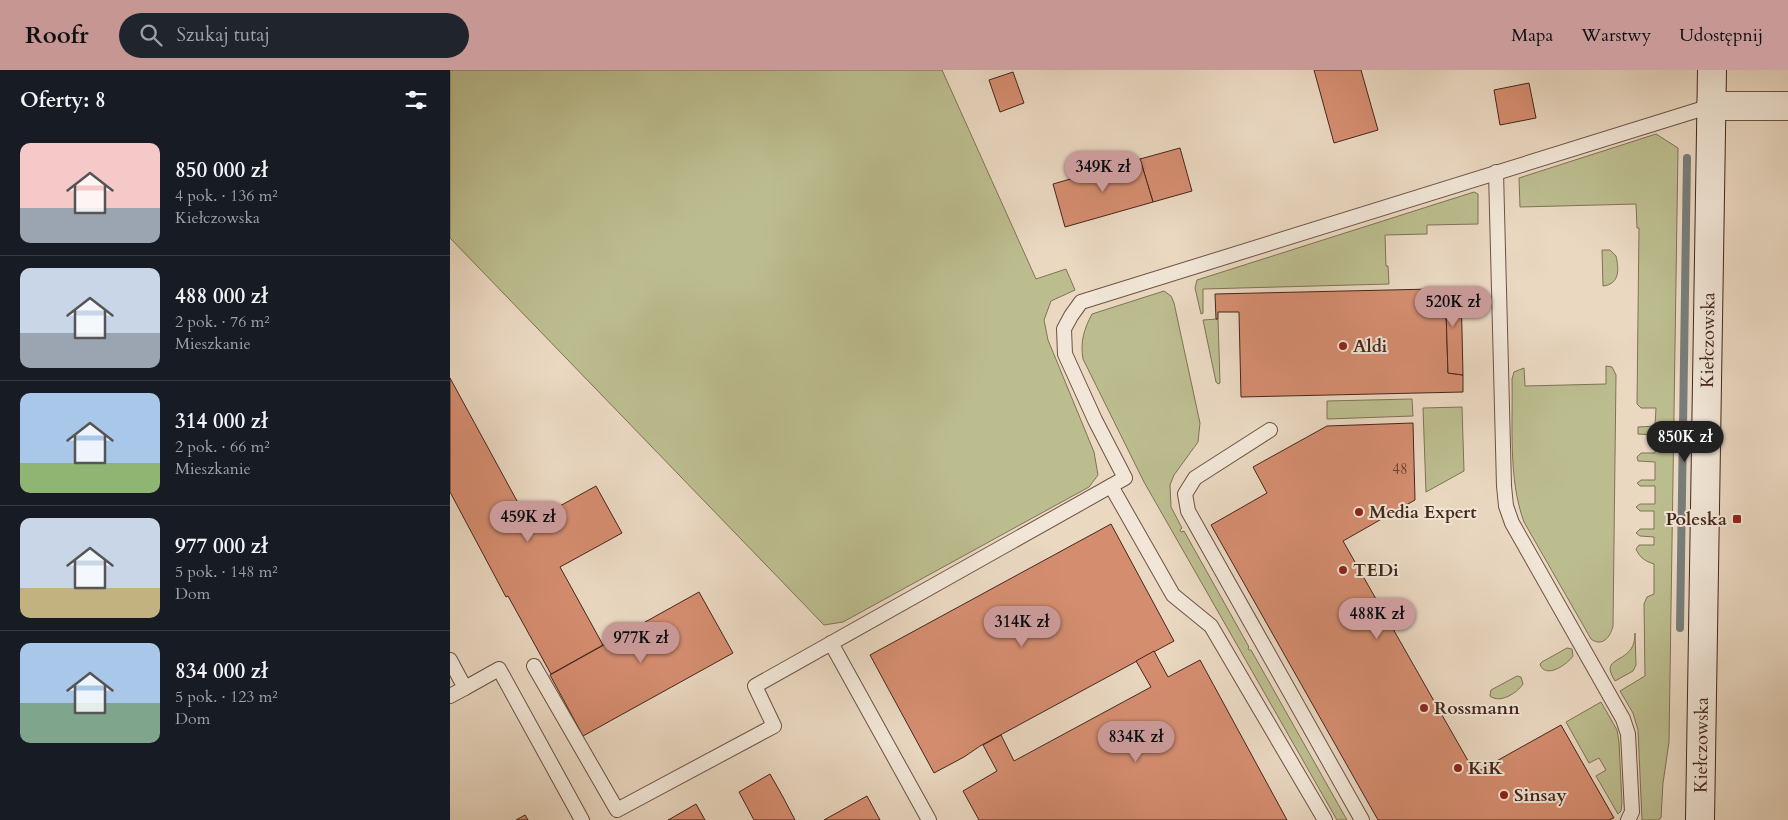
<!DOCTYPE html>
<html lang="pl">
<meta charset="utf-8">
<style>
body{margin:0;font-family:Cardo,serif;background:#20242c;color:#f1f3f6;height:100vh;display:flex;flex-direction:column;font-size:19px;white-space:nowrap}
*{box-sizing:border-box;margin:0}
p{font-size:16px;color:#9ea1a6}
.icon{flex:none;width:28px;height:28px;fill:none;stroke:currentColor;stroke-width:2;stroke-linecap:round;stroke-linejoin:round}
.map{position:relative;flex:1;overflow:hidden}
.sheet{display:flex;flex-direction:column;background:#171b24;width:450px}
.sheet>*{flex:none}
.price{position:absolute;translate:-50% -42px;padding:0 11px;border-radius:18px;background:#c59692;color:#111;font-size:16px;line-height:32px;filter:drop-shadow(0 1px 2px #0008)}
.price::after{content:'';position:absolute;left:50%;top:30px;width:15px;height:11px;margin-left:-8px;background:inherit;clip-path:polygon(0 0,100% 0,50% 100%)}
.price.current{background:#222;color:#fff}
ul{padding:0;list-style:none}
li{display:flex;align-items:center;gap:15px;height:125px;padding:0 20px}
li+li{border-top:1px solid #363941}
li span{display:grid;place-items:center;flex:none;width:140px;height:100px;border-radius:10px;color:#555}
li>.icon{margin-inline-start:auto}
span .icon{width:60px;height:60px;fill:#fffc;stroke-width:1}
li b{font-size:21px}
h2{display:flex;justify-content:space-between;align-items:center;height:60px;padding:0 20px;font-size:21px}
header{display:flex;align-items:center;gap:30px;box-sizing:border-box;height:70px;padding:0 25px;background:#c59692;color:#111}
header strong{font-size:24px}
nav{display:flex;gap:28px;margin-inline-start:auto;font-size:18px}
.search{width:350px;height:45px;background:#20242c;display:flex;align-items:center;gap:12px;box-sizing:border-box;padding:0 18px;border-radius:28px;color:#9ea1a6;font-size:19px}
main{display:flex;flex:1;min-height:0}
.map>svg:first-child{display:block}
</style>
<header>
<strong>Roofr</strong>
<div class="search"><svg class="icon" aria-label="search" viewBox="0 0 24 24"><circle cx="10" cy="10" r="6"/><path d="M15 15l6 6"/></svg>Szukaj tutaj</div>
<nav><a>Mapa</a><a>Warstwy</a><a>Udostępnij</a></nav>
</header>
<main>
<section class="sheet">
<h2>Oferty: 8<svg class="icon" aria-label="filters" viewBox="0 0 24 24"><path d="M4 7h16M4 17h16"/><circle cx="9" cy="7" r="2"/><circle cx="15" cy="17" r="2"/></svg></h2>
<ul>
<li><span style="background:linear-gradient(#f6c9c9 65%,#9aa5b1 0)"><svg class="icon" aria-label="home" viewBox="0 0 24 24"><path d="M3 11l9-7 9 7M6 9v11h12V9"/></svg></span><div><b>850 000 zł</b><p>4 pok. · 136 m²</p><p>Kiełczowska</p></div></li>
<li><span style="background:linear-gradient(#c9d6e8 65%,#9aa5b1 0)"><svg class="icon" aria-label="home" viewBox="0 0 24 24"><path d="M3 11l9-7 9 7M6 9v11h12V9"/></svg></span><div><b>488 000 zł</b><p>2 pok. · 76 m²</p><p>Mieszkanie</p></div></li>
<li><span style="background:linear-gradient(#a9c7e8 70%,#8fb573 0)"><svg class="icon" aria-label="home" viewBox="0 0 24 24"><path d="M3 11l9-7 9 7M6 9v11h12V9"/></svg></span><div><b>314 000 zł</b><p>2 pok. · 66 m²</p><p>Mieszkanie</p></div></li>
<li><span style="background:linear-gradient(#c9d6e8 70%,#c2b280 0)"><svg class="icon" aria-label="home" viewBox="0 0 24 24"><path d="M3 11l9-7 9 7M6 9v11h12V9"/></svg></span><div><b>977 000 zł</b><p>5 pok. · 148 m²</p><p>Dom</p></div></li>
<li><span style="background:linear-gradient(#a9c7e8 60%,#7fa58c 0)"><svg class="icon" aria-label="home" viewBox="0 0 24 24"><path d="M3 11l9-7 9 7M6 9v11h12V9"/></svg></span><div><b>834 000 zł</b><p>5 pok. · 123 m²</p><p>Dom</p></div></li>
</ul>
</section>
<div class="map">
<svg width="1338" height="750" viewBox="0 0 1338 750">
<rect width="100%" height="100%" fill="#ead8c1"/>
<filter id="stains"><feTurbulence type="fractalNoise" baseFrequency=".004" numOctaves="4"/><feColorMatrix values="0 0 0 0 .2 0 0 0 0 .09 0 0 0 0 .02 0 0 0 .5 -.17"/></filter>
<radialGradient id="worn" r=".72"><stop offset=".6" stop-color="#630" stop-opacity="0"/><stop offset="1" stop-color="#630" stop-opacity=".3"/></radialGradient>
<g fill="#bcbd8f" stroke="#807255">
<path d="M0 0H492L586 209 616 199 625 220 601 231 594 250 598 270 644 382 648 405 639 417 393 552 374 555 0 168Z"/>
<path d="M1206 64 1228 78 1219 672 1213 713 1211 748 1208 750H1192L1188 660 1183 643 1170 621 1195 606 1194 534 1197 527 1204 524V494C1195 491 1190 488 1186 479L1189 475H1204V467L1190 466 1186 463 1190 459H1204V441H1190L1186 437 1190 434H1205V416H1190L1187 413 1191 410H1205V392L1188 391 1187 387 1191 383H1205V365L1188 364V357L1205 356 1206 338H1191L1187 334 1189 158H1187L1186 134 1070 137 1069 108Z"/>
<path d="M1024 122 1028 124V154L977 155V164L935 165 936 196H938L939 214 753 219V243L751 244 745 218 747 210Z"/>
<path d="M1152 180H1160L1166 186C1169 199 1170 214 1153 216Z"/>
<path d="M714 221 721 226 724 233 750 353 748 372 724 405 720 415 721 437 732 458 730 460 731 462 734 461 799 577 798 578 799 580H801L897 750H887L694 412 633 289C630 272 634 259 642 244Z"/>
<path d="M768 249 770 313 768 314 766 312 753 250Z"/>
<path d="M1156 296 1162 297 1166 305 1163 556C1160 568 1152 577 1141 569L1074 452C1058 409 1063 354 1062 309L1064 302 1074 298 1075 316 1156 314Z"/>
<path d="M962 329 963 346 877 349V331Z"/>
<path d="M1012 337 1014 401 976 422 973 338Z"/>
<path d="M1185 563 1186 595 1183 601 1165 611C1151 589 1171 593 1181 579 1184 575 1185 569 1185 563Z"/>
<path d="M1117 578 1122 579 1123 586C1118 594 1095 610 1090 594L1092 592Z"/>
<path d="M1067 606 1071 607 1073 614C1067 623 1050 634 1040 626L1041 620Z"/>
<path d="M1151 632 1167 660 1169 672 1172 733 1171 741 1168 744 1146 706 1156 700 1149 688 1139 693 1116 652Z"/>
</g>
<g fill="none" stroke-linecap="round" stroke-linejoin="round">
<path stroke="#787e7b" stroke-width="8" d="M1230 558 1237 88"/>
</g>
<g fill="#d58d70" stroke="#45261b">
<path d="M864 0H911L928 60 884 73Z"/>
<path d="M563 2 574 33 550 42 539 10Z"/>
<path d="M1079 13 1086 48 1050 55 1044 20Z"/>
<path d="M730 78 742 121 703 132 690 89Z"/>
<path d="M690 89 703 132 615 157 603 114Z"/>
<path d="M982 219 996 241 998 303 1013 305V322L791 327 789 242H768V249H766L765 224Z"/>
<path d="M982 219H1011L1013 305 998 303 996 241Z"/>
<path d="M0 308 79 453 146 416 172 463 110 497 153 575 101 604 58 526 56 527 0 422Z"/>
<path d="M963 353 965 430 893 471 1025 703 1111 655 1164 748 1159 750H928L761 455 817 423 803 397 877 356Z"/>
<path d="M661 454 724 571 530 676 514 687 484 703 420 585Z"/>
<path d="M249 522 283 583 133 666 100 605Z"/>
<path d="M704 581 718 607 750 590 837 750H529L513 721 547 701 533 675 551 665 564 691 701 617 686 591Z"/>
<path d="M320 704 333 727 345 750H304L289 722Z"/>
<path d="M417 726 430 750H374Z"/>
<path d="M246 734 255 750H218L220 749Z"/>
<path d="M75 745 78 750H66Z"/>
</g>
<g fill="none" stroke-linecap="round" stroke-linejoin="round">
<defs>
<g id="lane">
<path d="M1046 102 1054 416 1056 436 1062 453 1173 649 1178 664 1182 742 1178 750"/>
<path d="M820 360 745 408 735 424 738 441 912 750"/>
<path d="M661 416 723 525 761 556 875 750"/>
<path d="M381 573 479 750"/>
<path d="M0 590 15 618 0 626"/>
<path d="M84 596 167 740 324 656 305 616 675 408 645 350 615 284 614 259 621 246 631 232 1261 36"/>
<path d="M15 618 49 599 132 750"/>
</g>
<path id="street" d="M1261 36H1338"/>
<g id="secondary">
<path id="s1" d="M1250 750 1262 0"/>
</g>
</defs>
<use href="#lane" stroke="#6e5244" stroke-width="16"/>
<use href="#street" stroke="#6e5244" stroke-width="30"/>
<use href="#secondary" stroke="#45261b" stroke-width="30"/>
<use href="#lane" stroke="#f1e6d7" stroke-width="14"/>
<use href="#street" stroke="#f1e6d7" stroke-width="28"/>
<use href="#secondary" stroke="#f1e6d7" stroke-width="28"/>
</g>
<g fill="#8f2418" stroke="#f1e6d7" stroke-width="2">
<circle cx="893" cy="276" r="5"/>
<circle cx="909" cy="442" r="5"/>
<rect x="1282" y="444" width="10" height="10" rx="2.5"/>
<circle cx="893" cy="500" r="5"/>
<circle cx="974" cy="638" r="5"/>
<circle cx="1008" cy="698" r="5"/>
<circle cx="1054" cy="725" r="5"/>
</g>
<g text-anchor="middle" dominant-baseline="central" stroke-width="4" stroke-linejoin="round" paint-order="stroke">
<g font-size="15" fill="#694030">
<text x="950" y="399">48</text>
</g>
<g font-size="18" fill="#45261b" stroke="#f1e6d7">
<text stroke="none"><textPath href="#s1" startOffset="480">Kiełczowska</textPath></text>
<text stroke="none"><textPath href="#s1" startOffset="75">Kiełczowska</textPath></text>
</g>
<g font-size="18" font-weight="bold" fill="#45261b" stroke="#f1e6d7" text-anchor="start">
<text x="903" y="276">Aldi</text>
<text x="919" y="442">Media Expert</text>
<text x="1277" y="449" text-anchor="end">Poleska</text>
<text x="903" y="500">TEDi</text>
<text x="984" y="638">Rossmann</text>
<text x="1018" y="698">KiK</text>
<text x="1064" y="725">Sinsay</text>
</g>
</g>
<rect width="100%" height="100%" filter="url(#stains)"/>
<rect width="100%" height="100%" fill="url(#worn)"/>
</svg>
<b class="price" style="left:653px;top:123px">349K zł</b>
<b class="price" style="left:1003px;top:258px">520K zł</b>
<b class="price current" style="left:1235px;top:393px">850K zł</b>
<b class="price" style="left:78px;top:473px">459K zł</b>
<b class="price" style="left:927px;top:570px">488K zł</b>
<b class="price" style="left:572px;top:578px">314K zł</b>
<b class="price" style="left:191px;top:594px">977K zł</b>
<b class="price" style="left:686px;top:693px">834K zł</b>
</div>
</main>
